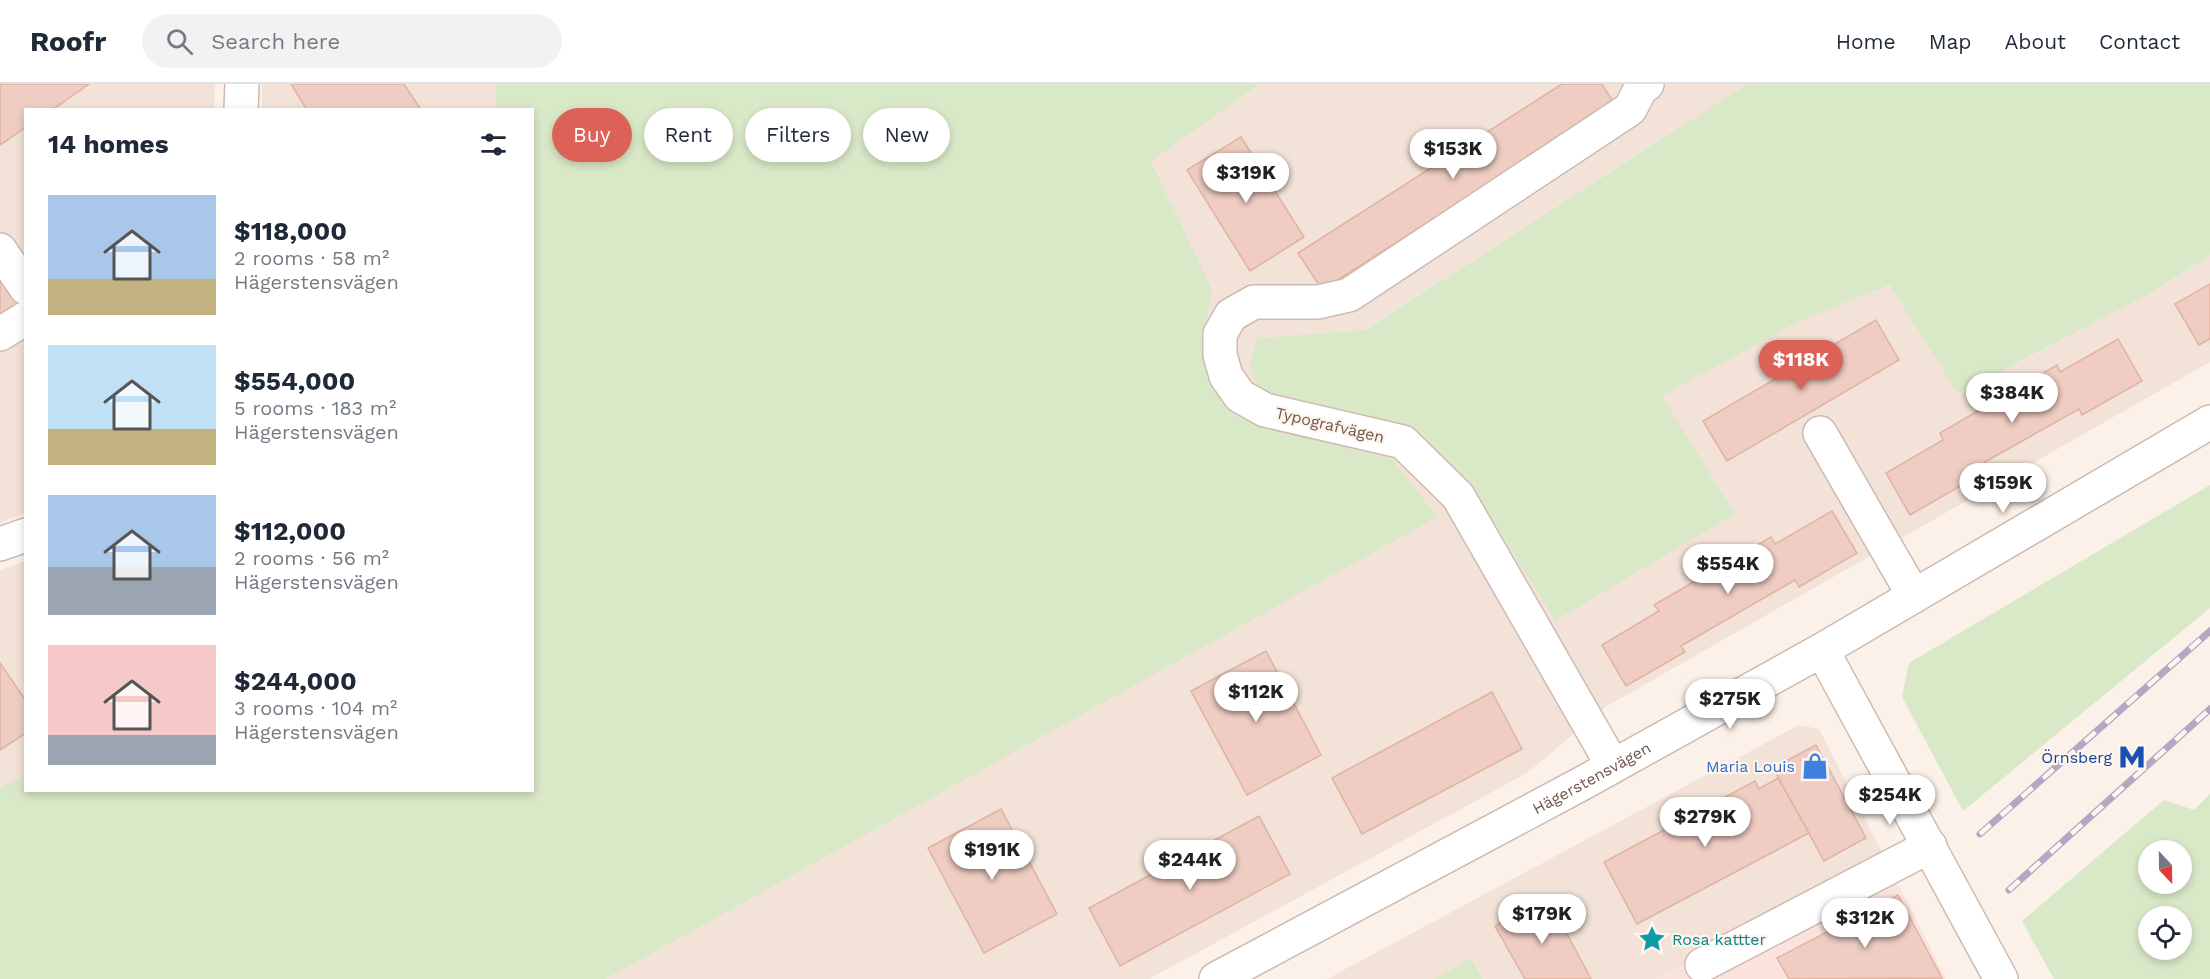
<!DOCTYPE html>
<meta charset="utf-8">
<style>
body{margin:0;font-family:"Work Sans",sans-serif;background:#f2f2f3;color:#1f2937;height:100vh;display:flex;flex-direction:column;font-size:22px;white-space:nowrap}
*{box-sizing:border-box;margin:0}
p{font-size:20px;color:#747a83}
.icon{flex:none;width:33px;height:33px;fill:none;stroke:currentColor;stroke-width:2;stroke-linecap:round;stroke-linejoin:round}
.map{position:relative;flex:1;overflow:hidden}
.drawer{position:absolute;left:24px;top:24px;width:510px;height:684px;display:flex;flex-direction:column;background:#fff;border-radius:0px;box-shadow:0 3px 9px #0003}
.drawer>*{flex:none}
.hud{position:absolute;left:552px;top:24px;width:570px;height:54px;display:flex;gap:12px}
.needle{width:39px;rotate:158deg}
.fabs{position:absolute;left:2138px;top:756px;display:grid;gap:12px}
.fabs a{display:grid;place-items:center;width:54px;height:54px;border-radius:50%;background:#fff;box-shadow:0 3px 9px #0003;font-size:30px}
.price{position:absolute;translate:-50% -51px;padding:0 14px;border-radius:21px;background:#fff;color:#222;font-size:20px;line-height:39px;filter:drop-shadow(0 2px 3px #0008)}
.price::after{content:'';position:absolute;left:50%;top:36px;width:18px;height:14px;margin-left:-9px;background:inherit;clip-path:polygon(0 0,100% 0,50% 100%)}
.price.selected{background:#dc6156;color:#fff}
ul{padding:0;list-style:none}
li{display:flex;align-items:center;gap:18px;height:150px;padding:0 24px}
li span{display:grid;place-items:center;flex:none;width:168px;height:120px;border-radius:0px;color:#555}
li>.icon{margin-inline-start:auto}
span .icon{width:72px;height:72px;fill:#fffc;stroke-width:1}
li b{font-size:26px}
h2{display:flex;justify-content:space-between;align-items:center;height:72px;padding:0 24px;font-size:26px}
.chip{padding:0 21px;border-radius:27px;background:#fff;box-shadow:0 3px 9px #0003;font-size:21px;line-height:54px}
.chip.selected{background:#dc6156;color:#fff}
header{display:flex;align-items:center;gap:36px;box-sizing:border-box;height:84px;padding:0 30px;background:#fff;border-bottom:2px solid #e0e1e3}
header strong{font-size:28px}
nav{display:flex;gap:33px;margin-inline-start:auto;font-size:21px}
.search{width:420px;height:54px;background:#f2f2f3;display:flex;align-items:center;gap:15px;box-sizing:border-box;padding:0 21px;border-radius:33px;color:#747a83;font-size:22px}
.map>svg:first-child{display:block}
</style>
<header>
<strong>Roofr</strong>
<div class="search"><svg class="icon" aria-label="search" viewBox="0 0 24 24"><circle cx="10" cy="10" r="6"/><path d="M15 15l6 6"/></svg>Search here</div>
<nav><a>Home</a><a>Map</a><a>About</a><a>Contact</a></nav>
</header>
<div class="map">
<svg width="2210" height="895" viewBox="0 0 2210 895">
<rect width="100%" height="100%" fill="#fbf1e8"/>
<g fill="#f2e2d7">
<path d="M0 0H215L214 25 26 26 25 429 0 439Z"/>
<path d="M262 0H496V25L262 26Z"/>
<path d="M1260 0H1747L1364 246 1258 254 1259 305 1411 350 1477 411 1555 537 1735 430 1661 312 1796 239 1891 201 1959 310 2149 210 2210 171V278L1607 622 1527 689 1149 895H606L1436 433 1275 345 1231 328 1209 291 1204 252 1211 206 1151 76Z"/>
<path d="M25 477V690L0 704V486Z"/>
<path d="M1799 641 1819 645 1887 778 1655 895H1327Z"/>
</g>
<path fill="#fae2dd" d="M1887 778 1946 895H1655Z"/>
<g fill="#d9e8c7" fill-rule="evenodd">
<path d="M496 0H1260L1151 77 1212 206 1204 252 1210 291 1231 328 1275 345 1393 376 1437 433 606 895H0V704L25 690 26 706H532V26L496 25Z"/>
<path d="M1747 0H2210V171L2149 210 1958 310 1890 201 1796 239 1662 312 1735 430 1555 537 1477 411 1411 350 1259 305 1249 283 1258 254 1365 246Z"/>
<path d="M2210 401V524L1963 727 1902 613 1909 579Z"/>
<path d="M2210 710V895H2054L2022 837 2164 716 2194 726ZM2148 766H2181V800H2148ZM2148 832H2181V866H2148Z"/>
<path d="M1471 875 1482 895H1435Z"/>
</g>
<g fill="#efcdc2" stroke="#e0b2a3" stroke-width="1.5">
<path d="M0 0H89L52 26H26V43L0 61Z"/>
<path d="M291 0H404L421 26H307Z"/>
<path d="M1562 0H1602L1614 19 1322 206 1298 169Z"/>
<path d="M1241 53 1304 153 1250 187 1187 86Z"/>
<path d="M0 185 24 225 0 240Z"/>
<path d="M2210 200V255L2199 261 2175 220Z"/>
<path d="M1876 236 1899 276 1727 377 1703 337Z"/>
<path d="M2118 255 2142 297 2082 331 2079 325 1992 374 1965 390 1969 397 1910 431 1886 389 1943 356 1940 349 2057 281 2060 288Z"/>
<path d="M1832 427 1857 469 1799 503 1795 496 1681 562 1685 568 1626 602 1602 561 1659 527 1654 521 1771 453 1775 460Z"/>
<path d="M1266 567 1321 671 1247 711 1191 607Z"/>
<path d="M0 579 26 617V649L0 666Z"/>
<path d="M1492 608 1522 665 1362 750 1332 694Z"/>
<path d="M1816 661 1866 754 1824 777 1773 684Z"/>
<path d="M1778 694 1809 749 1637 840 1604 778 1755 697 1759 705Z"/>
<path d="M1001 725 1057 830 984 869 928 764Z"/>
<path d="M1259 732 1290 790 1120 882 1089 824Z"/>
<path d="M1898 811 1942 894 1789 895 1777 874Z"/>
<path d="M1548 814 1591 895H1525L1495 842Z"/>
</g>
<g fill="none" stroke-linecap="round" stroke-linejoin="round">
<defs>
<g id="minor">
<path d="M241 26 242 0"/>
<path d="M0 166 26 204"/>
<path d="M0 250 26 234"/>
<path d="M1820 349 1914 512"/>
<path d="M0 460 26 451"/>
<path d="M1822 566 2001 895"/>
<path d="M1613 682 1458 412 1403 358 1265 326 1240 312 1226 292 1220 271V250L1231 231 1254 218H1318L1349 211 1630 25 1641 4 1647 0"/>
<path d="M1702 881 1930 762"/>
<path id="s1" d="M1216 895 1581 700 1822 566 2210 338"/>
</g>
</defs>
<use href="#minor" stroke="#cebab2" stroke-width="36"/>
<use href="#minor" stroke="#fff" stroke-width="33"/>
<defs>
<g id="rail">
<path d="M1980 750 2210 547"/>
<path d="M2009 806 2210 625"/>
</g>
</defs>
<use href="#rail" stroke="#b3a7c4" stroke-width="7"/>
<use href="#rail" stroke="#fef6ee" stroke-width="4.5" stroke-dasharray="14" stroke-linecap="butt"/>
</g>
<defs>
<symbol id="metro-bare" viewBox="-9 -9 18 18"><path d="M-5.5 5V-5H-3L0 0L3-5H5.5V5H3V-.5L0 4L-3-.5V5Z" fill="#1a4fb4" stroke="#fef6ee" stroke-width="2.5" paint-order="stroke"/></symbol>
<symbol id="shop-bare" viewBox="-9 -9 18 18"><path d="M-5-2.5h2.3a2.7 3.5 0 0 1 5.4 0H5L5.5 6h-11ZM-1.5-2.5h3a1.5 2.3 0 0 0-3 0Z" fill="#3f7fe0" stroke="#fef6ee" stroke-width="2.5" paint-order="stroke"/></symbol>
<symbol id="sight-bare" viewBox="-9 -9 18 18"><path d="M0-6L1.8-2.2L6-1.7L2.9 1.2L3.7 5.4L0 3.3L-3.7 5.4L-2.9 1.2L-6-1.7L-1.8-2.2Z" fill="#0f9aa8" stroke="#fef6ee" stroke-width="2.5" paint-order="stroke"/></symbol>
</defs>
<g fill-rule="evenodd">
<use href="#metro-bare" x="2113" y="654" width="38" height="38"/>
<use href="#shop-bare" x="1796" y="663" width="38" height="38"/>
<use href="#sight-bare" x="1633" y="836" width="38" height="38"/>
</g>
<g text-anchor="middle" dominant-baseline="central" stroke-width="4.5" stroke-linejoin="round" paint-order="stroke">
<g font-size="16" fill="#73564e" stroke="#fef6ee">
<text transform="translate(1330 341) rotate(13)">Typografvägen</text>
<text stroke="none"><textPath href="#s1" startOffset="426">Hägerstensvägen</textPath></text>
</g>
<g font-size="16" fill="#164399" stroke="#fef6ee" text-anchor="end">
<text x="2112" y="673">Örnsberg</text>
</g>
<g font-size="16" fill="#366cbe" stroke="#fef6ee" text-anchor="end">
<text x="1795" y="682">Maria Louis</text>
</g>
<g font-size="16" fill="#0d838f" stroke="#fef6ee" text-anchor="start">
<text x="1672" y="855">Rosa kattter</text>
</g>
</g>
</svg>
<div class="fabs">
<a><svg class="needle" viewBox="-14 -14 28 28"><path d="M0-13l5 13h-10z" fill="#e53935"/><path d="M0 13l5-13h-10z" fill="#747a83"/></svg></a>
<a><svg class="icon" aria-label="locate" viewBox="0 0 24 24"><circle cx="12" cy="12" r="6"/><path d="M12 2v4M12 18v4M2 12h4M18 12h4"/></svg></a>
</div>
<b class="price" style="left:1453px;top:96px">$153K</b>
<b class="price" style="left:1246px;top:120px">$319K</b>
<b class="price selected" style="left:1801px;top:307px">$118K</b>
<b class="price" style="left:2012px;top:340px">$384K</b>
<b class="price" style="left:2003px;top:430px">$159K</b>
<b class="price" style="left:1728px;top:511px">$554K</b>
<b class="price" style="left:1256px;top:639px">$112K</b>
<b class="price" style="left:1730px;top:646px">$275K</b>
<b class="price" style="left:1890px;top:742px">$254K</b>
<b class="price" style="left:1705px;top:764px">$279K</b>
<b class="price" style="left:992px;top:797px">$191K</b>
<b class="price" style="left:1190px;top:807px">$244K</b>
<b class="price" style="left:1542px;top:861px">$179K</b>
<b class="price" style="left:1865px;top:865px">$312K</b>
<div class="hud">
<a class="chip selected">Buy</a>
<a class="chip">Rent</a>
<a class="chip">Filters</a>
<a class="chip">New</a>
</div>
<section class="drawer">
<h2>14 homes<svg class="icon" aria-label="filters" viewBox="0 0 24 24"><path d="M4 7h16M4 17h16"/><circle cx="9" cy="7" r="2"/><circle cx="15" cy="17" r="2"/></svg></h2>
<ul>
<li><span style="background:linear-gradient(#a9c7e8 70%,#c2b280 0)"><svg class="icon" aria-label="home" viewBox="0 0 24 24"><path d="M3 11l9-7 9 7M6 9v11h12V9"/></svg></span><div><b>$118,000</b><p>2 rooms · 58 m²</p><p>Hägerstensvägen</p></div></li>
<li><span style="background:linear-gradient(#bfe0f5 70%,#c2b280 0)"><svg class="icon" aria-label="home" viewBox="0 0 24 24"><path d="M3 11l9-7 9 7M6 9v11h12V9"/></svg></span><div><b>$554,000</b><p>5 rooms · 183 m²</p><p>Hägerstensvägen</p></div></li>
<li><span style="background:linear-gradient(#a9c7e8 60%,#9aa5b1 0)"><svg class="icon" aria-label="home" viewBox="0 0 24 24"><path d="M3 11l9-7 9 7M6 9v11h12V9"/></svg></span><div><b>$112,000</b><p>2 rooms · 56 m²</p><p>Hägerstensvägen</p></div></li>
<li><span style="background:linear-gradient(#f6c9c9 75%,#9aa5b1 0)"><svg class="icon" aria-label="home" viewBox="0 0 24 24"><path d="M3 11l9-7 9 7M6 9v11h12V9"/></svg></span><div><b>$244,000</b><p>3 rooms · 104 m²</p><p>Hägerstensvägen</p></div></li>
</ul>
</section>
</div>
